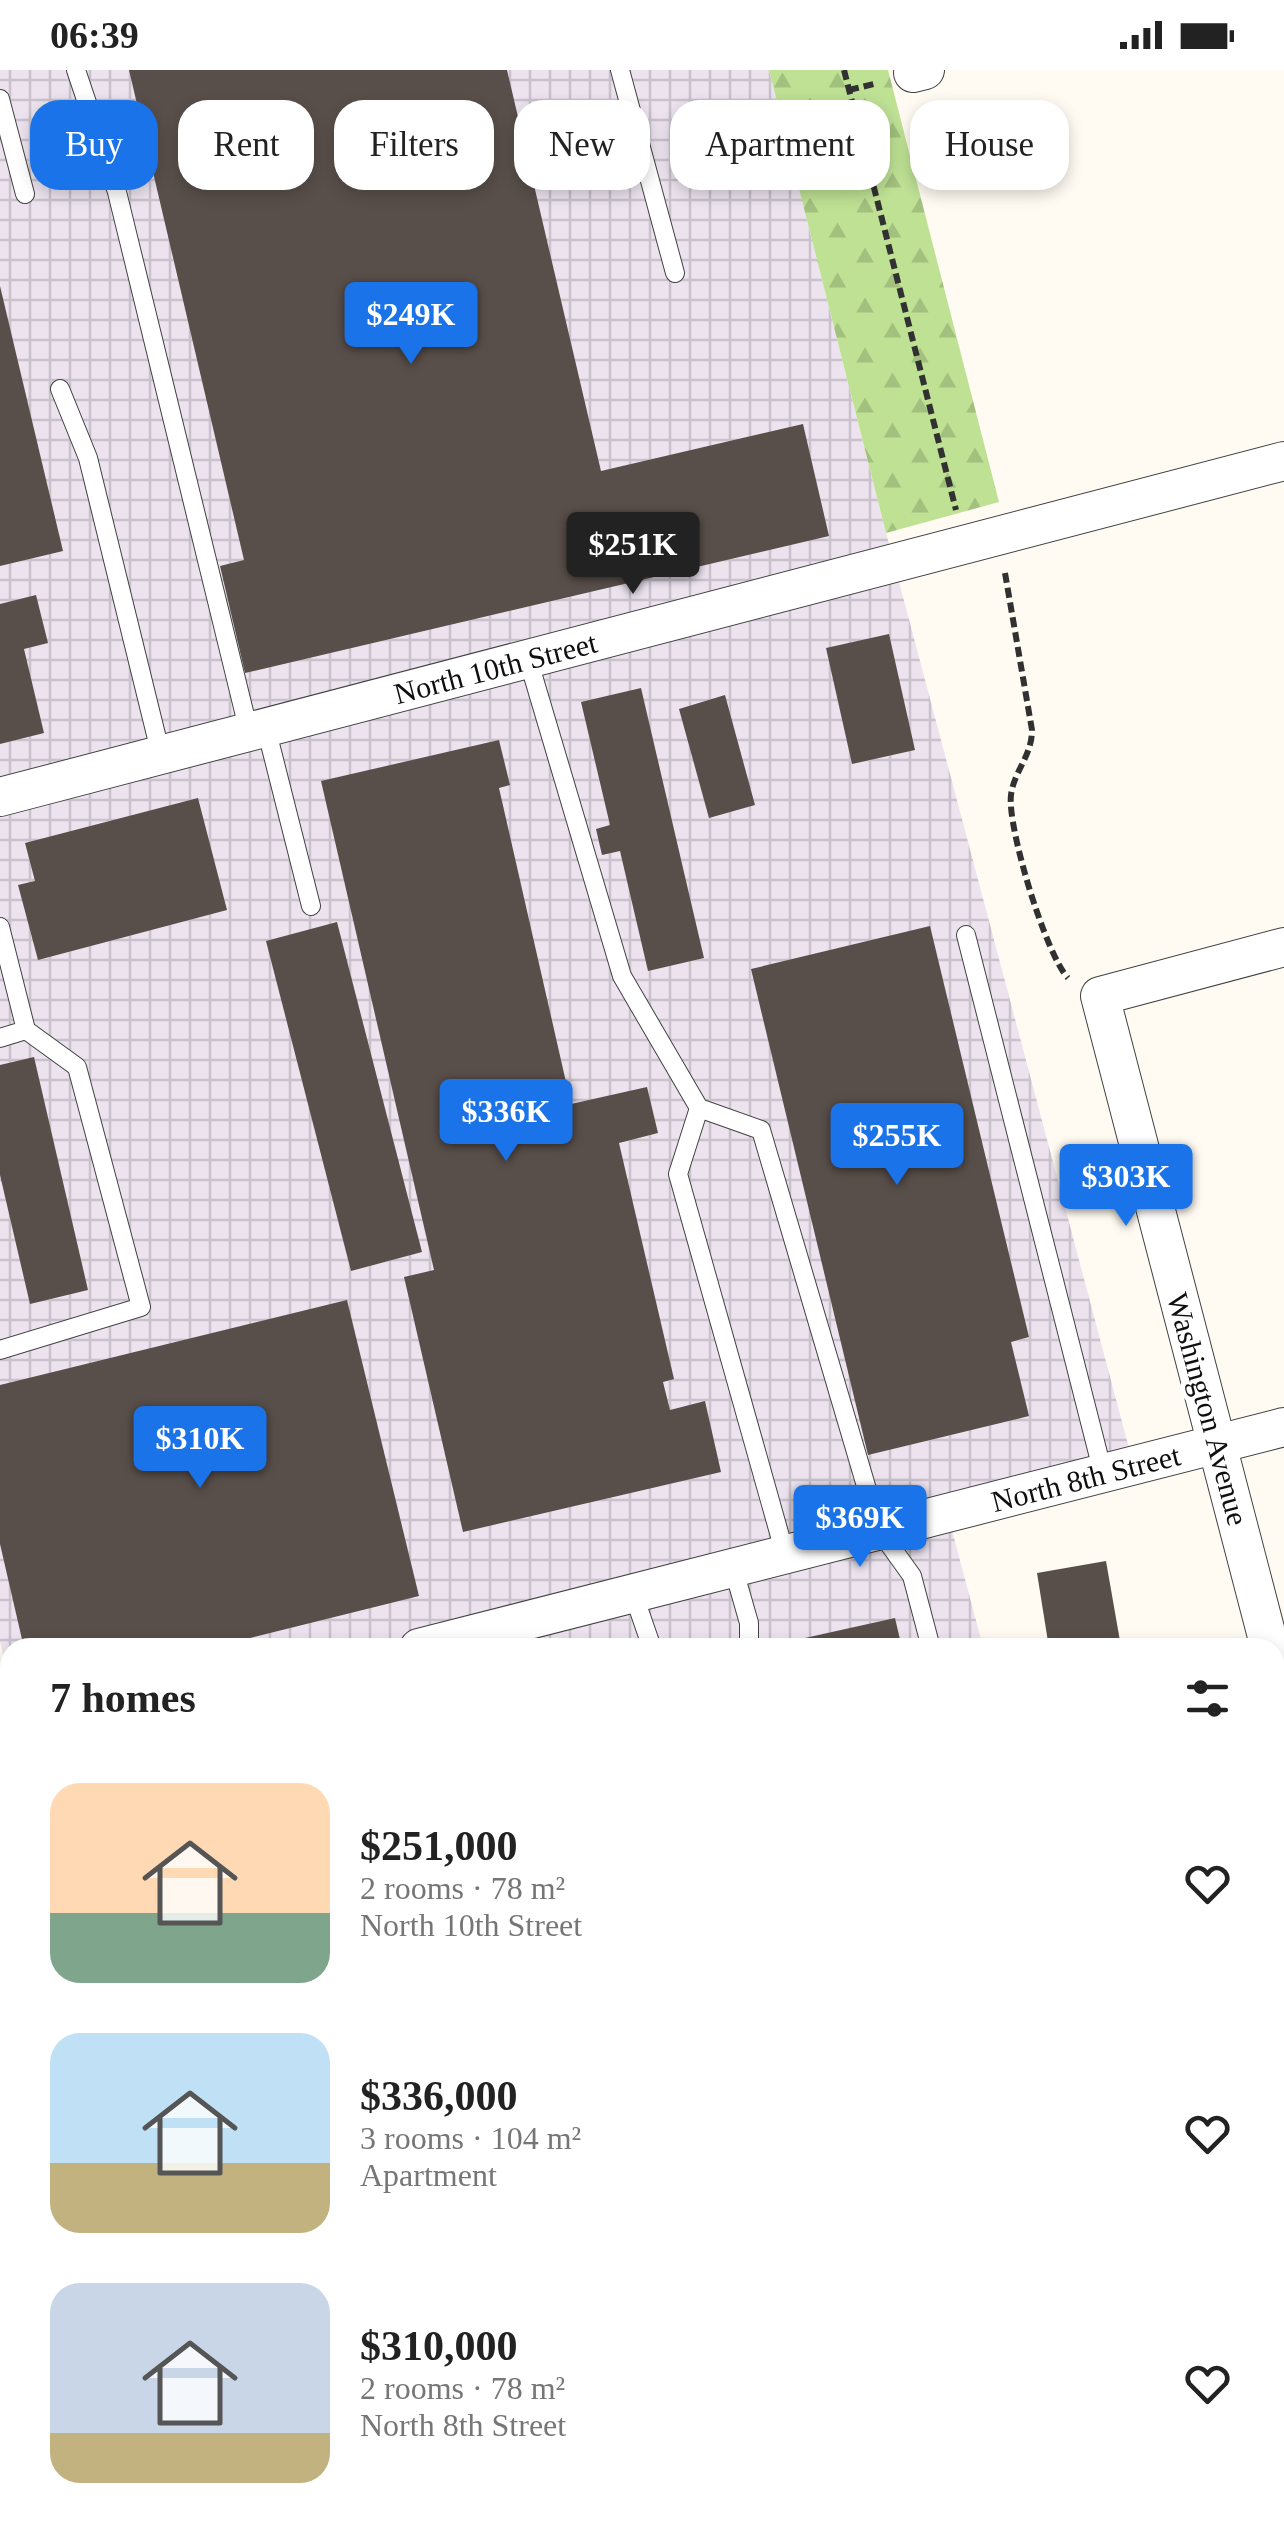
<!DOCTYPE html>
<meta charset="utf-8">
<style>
body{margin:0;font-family:Georgia,serif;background:#f2f2f2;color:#222;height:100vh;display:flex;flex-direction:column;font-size:38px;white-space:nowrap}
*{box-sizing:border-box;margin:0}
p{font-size:32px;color:#767676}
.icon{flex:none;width:55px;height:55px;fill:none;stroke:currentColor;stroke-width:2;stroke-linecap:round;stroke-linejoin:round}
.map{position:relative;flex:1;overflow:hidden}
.drawer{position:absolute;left:0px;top:1568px;width:1285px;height:892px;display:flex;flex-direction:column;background:#fff;border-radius:30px 30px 0 0;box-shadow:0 5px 15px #0003}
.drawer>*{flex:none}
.hud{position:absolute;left:30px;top:30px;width:1225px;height:90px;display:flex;gap:20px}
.price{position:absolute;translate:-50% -85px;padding:0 22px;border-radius:10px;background:#1a73e8;color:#fff;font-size:32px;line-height:65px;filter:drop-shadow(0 2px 5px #0008)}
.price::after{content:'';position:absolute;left:50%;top:60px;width:30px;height:22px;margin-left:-15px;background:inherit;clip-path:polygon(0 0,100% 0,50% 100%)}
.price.selected{background:#222;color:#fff}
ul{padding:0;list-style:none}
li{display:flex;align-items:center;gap:30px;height:250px;padding:0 50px}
li span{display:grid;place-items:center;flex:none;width:280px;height:200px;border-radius:30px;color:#555}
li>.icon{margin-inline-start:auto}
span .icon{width:120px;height:120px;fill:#fffc;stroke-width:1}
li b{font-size:42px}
h2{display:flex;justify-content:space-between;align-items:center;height:120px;padding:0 50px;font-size:42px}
.tag{padding:0 35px;border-radius:30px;background:#fff;box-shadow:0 5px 15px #0003;font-size:35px;line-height:90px}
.tag.selected{background:#1a73e8;color:#fff}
.status{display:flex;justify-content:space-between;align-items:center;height:70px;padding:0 50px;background:#fff;direction:ltr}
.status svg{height:28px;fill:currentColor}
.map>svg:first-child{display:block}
</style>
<div class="status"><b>06:39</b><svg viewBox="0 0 49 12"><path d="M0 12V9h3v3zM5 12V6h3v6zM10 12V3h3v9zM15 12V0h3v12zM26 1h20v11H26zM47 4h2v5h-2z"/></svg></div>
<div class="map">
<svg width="1284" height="2458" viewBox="0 0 1284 2458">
<defs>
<pattern id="industrial-grid" width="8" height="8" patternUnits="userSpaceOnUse" patternTransform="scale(2.5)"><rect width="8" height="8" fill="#ece3ef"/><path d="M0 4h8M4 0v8" fill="none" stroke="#c9c2cc"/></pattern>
<pattern id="forest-firs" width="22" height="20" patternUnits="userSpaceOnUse" patternTransform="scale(2.5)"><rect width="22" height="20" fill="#bee194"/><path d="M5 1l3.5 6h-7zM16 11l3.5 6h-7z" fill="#a2c07e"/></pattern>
</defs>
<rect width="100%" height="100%" fill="#fffbf2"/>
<g fill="url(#industrial-grid)">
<path d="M0 0H769L886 463 1130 1382 944 1430 983 1577 10 1578V1611L0 1572Z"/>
<path d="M10 1749V2450H1088L1097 2458H0V1752Z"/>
</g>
<g fill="url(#forest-firs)">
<path d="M769 0H888L999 432 886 463Z"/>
<path d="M1284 2346V2458H1206L1203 2450H1275V2348Z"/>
</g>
<g fill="#594f4a">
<path d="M129 0H507L601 401 803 354 829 466 245 603 220 496 244 490Z"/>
<path d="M0 216 63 481 0 496Z"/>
<path d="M36 525 48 573 24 579 44 663 0 674V534Z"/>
<path d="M889 564 915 680 852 694 826 578Z"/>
<path d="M641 618 704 888 648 901 620 781 602 785 596 759 610 755 581 632Z"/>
<path d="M725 625 755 735 709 748 679 639Z"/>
<path d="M499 670 510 715 499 718 571 1034 647 1017 658 1063 619 1073 674 1309 663 1312 670 1340 705 1331 721 1402 463 1462 404 1207 434 1200 321 711Z"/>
<path d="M198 728 227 840 38 890 18 815 35 811 25 773Z"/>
<path d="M337 852 422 1182 351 1201 266 871Z"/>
<path d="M930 856 1029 1267 1011 1272 1029 1346 868 1385 751 899Z"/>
<path d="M34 987 88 1220 30 1234 0 1105V995Z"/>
<path d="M347 1230 419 1526 210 1578H24L0 1474V1315Z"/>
<path d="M1106 1491 1120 1571 1049 1578 1037 1503Z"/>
<path d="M895 1548 902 1578H778V1574Z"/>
<path d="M1275 2148 1284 2188V2209L1275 2211Z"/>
<path d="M1284 2218V2325L1275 2327V2220Z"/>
</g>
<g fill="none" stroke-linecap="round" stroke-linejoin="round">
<defs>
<g id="service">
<path d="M76 0 117 122 249 662"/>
<path d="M620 0 675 203"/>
<path d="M0 29 25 124"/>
<path d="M60 319 88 388 161 685"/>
<path d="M528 589 622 906 699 1038 761 1060 879 1460 912 1506 931 1578"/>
<path d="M266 658 311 836"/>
<path d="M0 857 26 960 77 997 141 1237 0 1280"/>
<path d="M966 865 1103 1403"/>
<path d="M0 968 26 960"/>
<path d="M699 1038 678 1104 785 1484"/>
<path d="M733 1497 749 1553V1578"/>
<path d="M633 1523 652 1578"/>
<path d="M0 2088 10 2075"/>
<path d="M0 2193 10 2187"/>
</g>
<g id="minor">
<path d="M913 3 925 0"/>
<path id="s1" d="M0 727 1284 391"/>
<path id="s2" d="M419 1578 1284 1357"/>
<path d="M1270 1578 1100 926 1284 877"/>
<path d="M1275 1595 1284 1630"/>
<path d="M0 1690 10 1687"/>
<path d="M0 1767 10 1805"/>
</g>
</defs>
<use href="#service" stroke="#424242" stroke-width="20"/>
<use href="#minor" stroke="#424242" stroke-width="40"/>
<g stroke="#313131" stroke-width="6" stroke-dasharray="10 5" stroke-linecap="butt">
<path d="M844 0 956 440"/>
<path d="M849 20 878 13"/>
<path d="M1005 503 1032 660C1032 686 1014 701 1011 725 1007 757 1046 885 1068 908"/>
</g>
<use href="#service" stroke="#fff" stroke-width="18"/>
<use href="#minor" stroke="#fff" stroke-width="38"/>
</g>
<g text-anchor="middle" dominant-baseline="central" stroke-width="10" stroke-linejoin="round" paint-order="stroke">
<g font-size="30" fill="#0f0f0f" stroke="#fff">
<text stroke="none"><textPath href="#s1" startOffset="512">North 10th Street</textPath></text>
<text transform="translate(1208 1339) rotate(75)">Washington Avenue</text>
<text stroke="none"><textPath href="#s2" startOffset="688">North 8th Street</textPath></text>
</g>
</g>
</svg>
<b class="price" style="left:411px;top:297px">$249K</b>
<b class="price selected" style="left:633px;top:527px">$251K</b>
<b class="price" style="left:506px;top:1094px">$336K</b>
<b class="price" style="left:897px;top:1118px">$255K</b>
<b class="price" style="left:1126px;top:1159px">$303K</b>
<b class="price" style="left:200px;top:1421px">$310K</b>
<b class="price" style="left:860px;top:1500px">$369K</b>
<div class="hud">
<a class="tag selected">Buy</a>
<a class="tag">Rent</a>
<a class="tag">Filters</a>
<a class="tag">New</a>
<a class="tag">Apartment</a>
<a class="tag">House</a>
</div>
<section class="drawer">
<h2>7 homes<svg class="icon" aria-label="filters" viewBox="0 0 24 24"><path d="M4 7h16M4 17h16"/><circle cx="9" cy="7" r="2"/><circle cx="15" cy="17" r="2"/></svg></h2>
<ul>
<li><span style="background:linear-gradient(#ffd9b3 65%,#7fa58c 0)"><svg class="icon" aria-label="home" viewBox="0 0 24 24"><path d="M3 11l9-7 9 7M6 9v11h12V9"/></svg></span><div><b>$251,000</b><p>2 rooms · 78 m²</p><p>North 10th Street</p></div><svg class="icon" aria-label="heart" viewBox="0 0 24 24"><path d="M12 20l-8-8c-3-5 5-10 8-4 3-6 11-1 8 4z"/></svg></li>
<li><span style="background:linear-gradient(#bfe0f5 65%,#c2b280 0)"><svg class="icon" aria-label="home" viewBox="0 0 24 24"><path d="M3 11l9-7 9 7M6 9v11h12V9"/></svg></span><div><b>$336,000</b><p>3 rooms · 104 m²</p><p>Apartment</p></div><svg class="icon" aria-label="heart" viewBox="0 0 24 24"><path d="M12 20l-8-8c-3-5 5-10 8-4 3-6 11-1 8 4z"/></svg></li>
<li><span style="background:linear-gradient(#c9d6e8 75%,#c2b280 0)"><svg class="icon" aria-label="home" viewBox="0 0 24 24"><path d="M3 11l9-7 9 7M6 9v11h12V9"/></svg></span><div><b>$310,000</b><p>2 rooms · 78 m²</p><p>North 8th Street</p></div><svg class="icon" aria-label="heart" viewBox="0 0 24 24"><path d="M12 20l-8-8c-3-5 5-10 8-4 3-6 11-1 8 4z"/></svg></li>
</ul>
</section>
</div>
